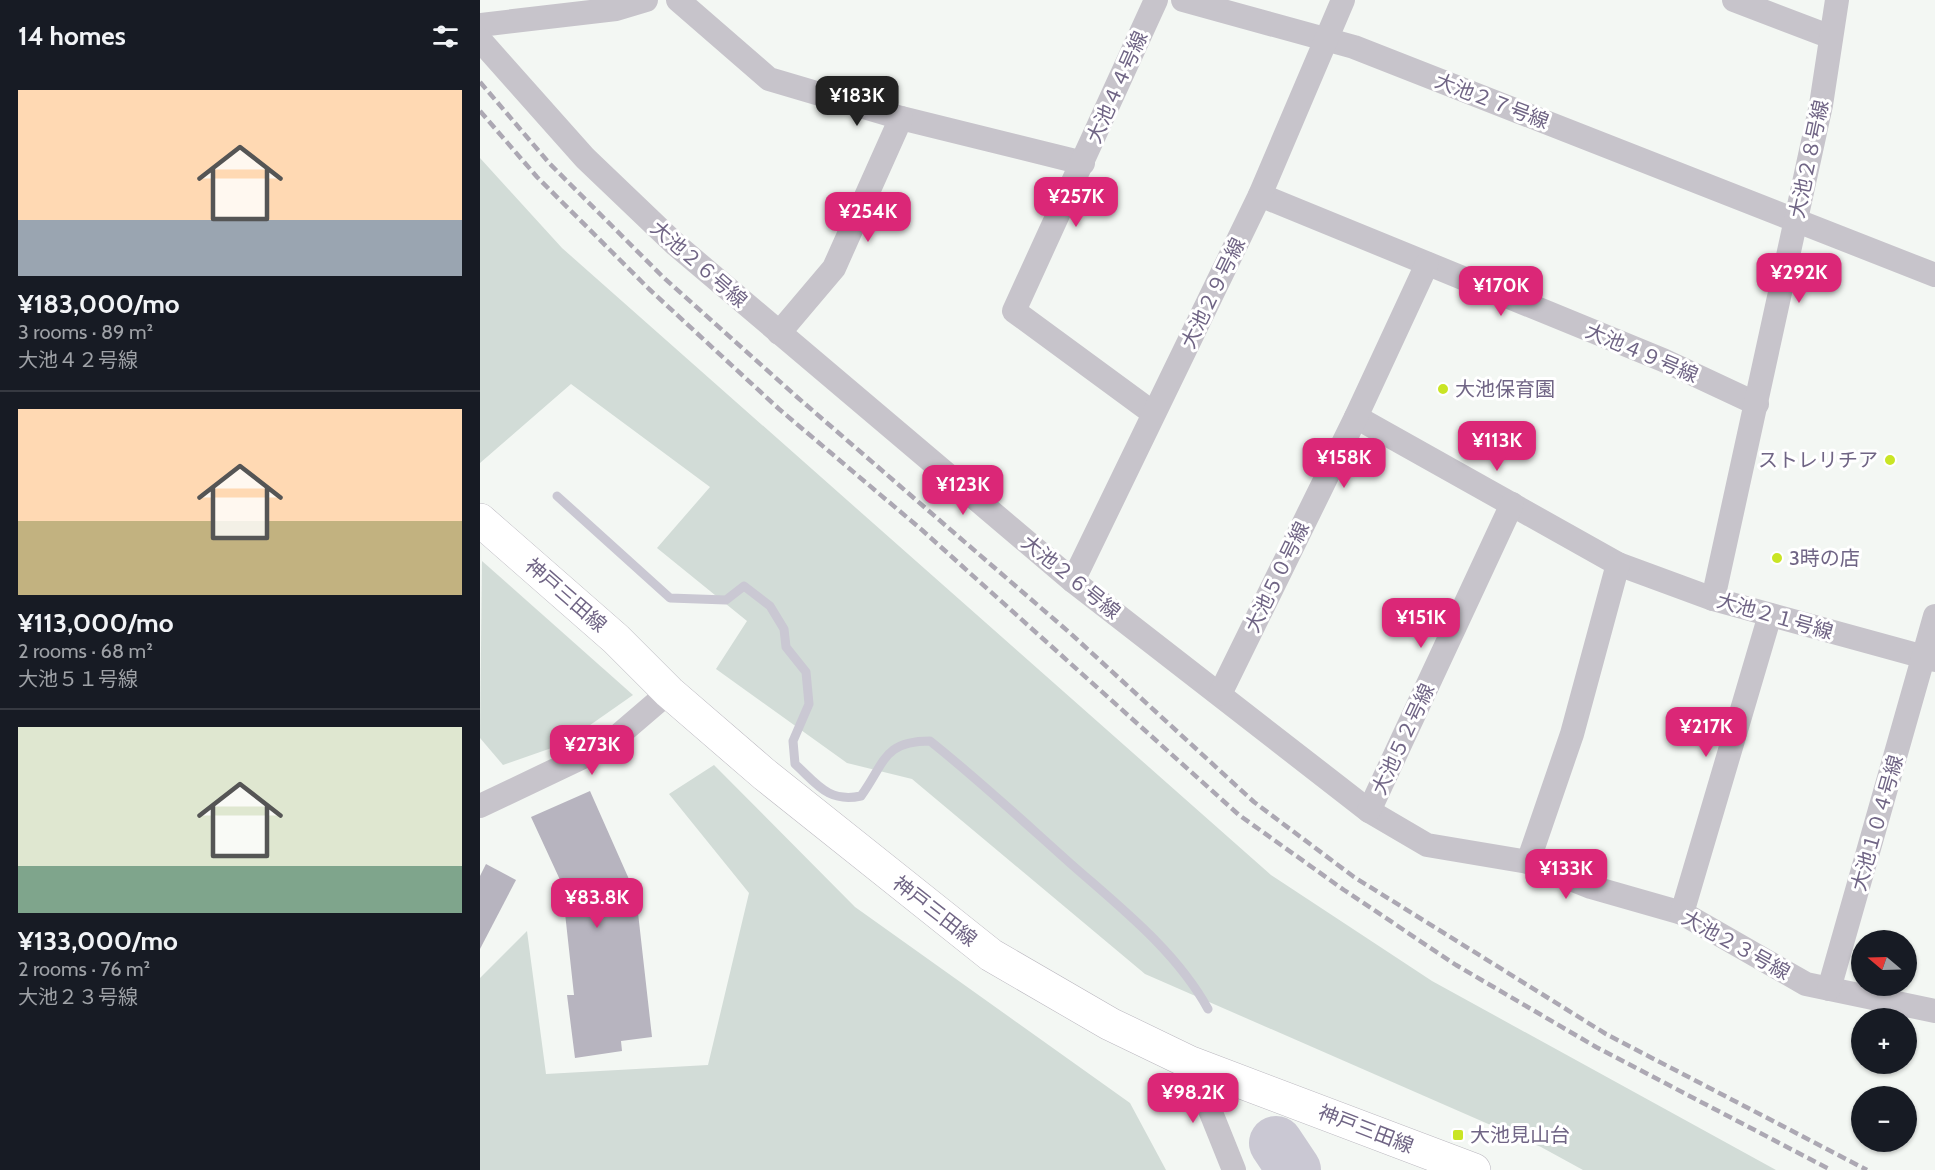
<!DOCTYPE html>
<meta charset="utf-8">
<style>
body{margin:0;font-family:Cabin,"Noto Sans JP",sans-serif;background:#242831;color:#f1f3f6;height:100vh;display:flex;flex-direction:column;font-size:22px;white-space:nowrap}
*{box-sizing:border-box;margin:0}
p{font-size:20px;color:#9ea1a6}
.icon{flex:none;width:33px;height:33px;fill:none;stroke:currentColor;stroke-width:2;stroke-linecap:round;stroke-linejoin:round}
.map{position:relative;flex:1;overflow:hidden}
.panel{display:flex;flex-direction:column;background:#171b24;width:480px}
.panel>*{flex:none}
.needle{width:39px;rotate:289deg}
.fabs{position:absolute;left:1371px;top:930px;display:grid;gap:12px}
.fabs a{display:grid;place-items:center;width:66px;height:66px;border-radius:50%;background:#171b24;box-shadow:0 2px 4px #0004;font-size:30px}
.price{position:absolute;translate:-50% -51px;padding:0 14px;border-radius:12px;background:#db2777;color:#fff;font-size:20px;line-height:39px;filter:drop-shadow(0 2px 3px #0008)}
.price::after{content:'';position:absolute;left:50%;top:36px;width:18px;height:14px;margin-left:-9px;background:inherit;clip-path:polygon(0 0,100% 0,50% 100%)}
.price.active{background:#222;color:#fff}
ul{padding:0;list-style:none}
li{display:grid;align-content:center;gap:12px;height:318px;padding:0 18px}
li+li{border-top:2px solid #363941}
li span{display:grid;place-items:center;height:186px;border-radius:0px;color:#555}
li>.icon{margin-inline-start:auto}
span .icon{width:108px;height:108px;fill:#fffc;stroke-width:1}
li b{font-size:26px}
h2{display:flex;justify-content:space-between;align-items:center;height:72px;padding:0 18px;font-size:26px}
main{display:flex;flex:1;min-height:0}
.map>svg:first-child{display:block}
</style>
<main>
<section class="panel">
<h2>14 homes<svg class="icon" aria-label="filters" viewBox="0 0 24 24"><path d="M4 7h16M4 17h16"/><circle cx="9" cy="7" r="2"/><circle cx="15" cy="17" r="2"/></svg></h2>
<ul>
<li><span style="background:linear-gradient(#ffd9b3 70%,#9aa5b1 0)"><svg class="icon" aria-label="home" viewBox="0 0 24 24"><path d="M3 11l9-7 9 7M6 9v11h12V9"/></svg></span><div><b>¥183,000/mo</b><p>3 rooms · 89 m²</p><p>大池４２号線</p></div></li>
<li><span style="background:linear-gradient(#ffd9b3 60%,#c2b280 0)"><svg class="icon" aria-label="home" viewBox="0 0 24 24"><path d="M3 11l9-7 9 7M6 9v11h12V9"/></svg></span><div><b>¥113,000/mo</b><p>2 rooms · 68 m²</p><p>大池５１号線</p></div></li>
<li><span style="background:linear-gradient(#dfe7d0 75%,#7fa58c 0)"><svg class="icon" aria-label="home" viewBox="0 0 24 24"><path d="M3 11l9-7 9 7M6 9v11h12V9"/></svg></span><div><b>¥133,000/mo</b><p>2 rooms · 76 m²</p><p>大池２３号線</p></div></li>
</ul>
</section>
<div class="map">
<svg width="1455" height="1170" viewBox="0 0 1455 1170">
<rect width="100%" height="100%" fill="#f3f7f3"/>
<g fill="#d2dcd7">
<path d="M0 158 82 248 791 875 952 981 1296 1170H1103L1061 1147 665 974 432 779 367 763 236 669 267 621 177 548 230 487 91 384 0 463Z"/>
<path d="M2 561 153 695 83 744 23 765 0 738Z"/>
<path d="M234 765 375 907 650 1103 686 1170H0V978L47 931 66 1074 228 1065 269 893 189 794Z"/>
</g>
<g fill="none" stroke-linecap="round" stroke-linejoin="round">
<path stroke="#cac8d3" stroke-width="9" d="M77 496 190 598 246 600 264 586 290 606 304 629 306 647 326 672 329 704 313 741 315 764C337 784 348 803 381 796 405 763 403 741 450 741 499 780 544 822 591 864 641 908 696 951 728 1009"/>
<path stroke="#cac8d3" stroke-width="54" d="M796 1143 814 1170"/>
</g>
<g fill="#b7b4bf">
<path d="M110 791 156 895 172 1037 141 1041 142 1051 95 1058 87 995H94L84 904 77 907 73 889 81 882 51 817Z"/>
<path d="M6 864 36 880 0 949V876Z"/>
</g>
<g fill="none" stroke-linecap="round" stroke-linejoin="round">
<defs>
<path id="primary" d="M0 520 136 639 189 692 284 774 511 955 630 1024 711 1063 994 1170"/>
</defs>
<use href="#primary" stroke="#bab7bf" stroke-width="34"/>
<g stroke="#c7c4cb" stroke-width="24">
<path d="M198 0 289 79 421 118 603 163"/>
<path d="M703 0 874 47 1455 275"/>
<path d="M1254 0 1351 37"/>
<path d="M0 25 136 9 166 0"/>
<path d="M0 40 105 158 195 244 593 581 889 811 947 845 1048 862"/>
<path d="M780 195 1183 360 1277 404"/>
<path d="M299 333 354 268 421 118"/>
<path d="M673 413 534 311 676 0"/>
<path d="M876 417 1138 564 1233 599 1455 660"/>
<path d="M1138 564 1092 734 1048 862 1111 887 1202 913 1326 984 1455 1011"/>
<path d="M593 581 780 195 863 0"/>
<path d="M1233 599 1341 105 1357 0"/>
<path d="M740 694 876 417 947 264"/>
<path d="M0 806 126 746 189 692"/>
<path d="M889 811 1032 504"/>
<path d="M1202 913 1290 615"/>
<path d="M1349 989 1455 616"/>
<path d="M711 1063 754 1170"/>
</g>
<use href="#primary" stroke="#fff" stroke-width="33"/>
<g stroke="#aca8b3" stroke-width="4.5" stroke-dasharray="9 4.5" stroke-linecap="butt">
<path d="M0 82 70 164 183 277 317 397 590 633 774 802 874 877 1126 1034 1387 1170"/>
<path d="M0 111 57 177 169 289 299 409 442 530 759 815 864 890 976 965 1116 1047 1351 1170"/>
</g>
</g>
<g fill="#c9e524" stroke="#fff" stroke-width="2">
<circle cx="963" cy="389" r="6"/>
<circle cx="1410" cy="460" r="6"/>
<circle cx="1297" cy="558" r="6"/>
<rect x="972" y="1129" width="12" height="12" rx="3"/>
</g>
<g text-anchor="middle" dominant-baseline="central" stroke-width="6" stroke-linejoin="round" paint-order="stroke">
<g font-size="20" fill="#706585" stroke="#fff">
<text transform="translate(637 87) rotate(-66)">大池４４号線</text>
<text transform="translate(1012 101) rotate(21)">大池２７号線</text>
<text transform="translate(1329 159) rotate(-78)">大池２８号線</text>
<text transform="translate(219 264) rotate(41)">大池２６号線</text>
<text transform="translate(733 293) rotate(-64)">大池２９号線</text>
<text transform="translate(1162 353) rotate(23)">大池４９号線</text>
<text transform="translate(591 577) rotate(39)">大池２６号線</text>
<text transform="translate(797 577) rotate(-64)">大池５０号線</text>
<text transform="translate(86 595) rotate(41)">神戸三田線</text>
<text transform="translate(1295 616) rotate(16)">大池２１号線</text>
<text transform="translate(923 739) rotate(-65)">大池５２号線</text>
<text transform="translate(1397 823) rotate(-74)">大池１０４号線</text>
<text transform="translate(455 911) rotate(38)">神戸三田線</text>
<text transform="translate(1256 945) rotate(29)">大池２３号線</text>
<text transform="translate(886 1129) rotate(21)">神戸三田線</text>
</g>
<g font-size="20" fill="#706585" stroke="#fff" text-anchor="start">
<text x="975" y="389">大池保育園</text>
<text x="1398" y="460" text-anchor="end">ストレリチア</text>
<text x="1309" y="558">3時の店</text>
<text x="990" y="1135">大池見山台</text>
</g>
</g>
</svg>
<div class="fabs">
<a><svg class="needle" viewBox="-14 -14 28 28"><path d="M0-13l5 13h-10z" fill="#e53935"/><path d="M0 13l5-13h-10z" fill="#9ea1a6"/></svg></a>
<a>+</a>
<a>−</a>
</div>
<b class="price active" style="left:377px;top:127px">¥183K</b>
<b class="price" style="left:596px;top:228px">¥257K</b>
<b class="price" style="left:388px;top:243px">¥254K</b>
<b class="price" style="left:1319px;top:304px">¥292K</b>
<b class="price" style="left:1021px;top:317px">¥170K</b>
<b class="price" style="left:1017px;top:472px">¥113K</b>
<b class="price" style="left:864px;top:489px">¥158K</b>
<b class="price" style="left:483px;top:516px">¥123K</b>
<b class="price" style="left:941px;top:649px">¥151K</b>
<b class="price" style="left:1226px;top:758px">¥217K</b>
<b class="price" style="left:112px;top:776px">¥273K</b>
<b class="price" style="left:1086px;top:900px">¥133K</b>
<b class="price" style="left:117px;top:929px">¥83.8K</b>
<b class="price" style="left:713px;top:1124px">¥98.2K</b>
</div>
</main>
